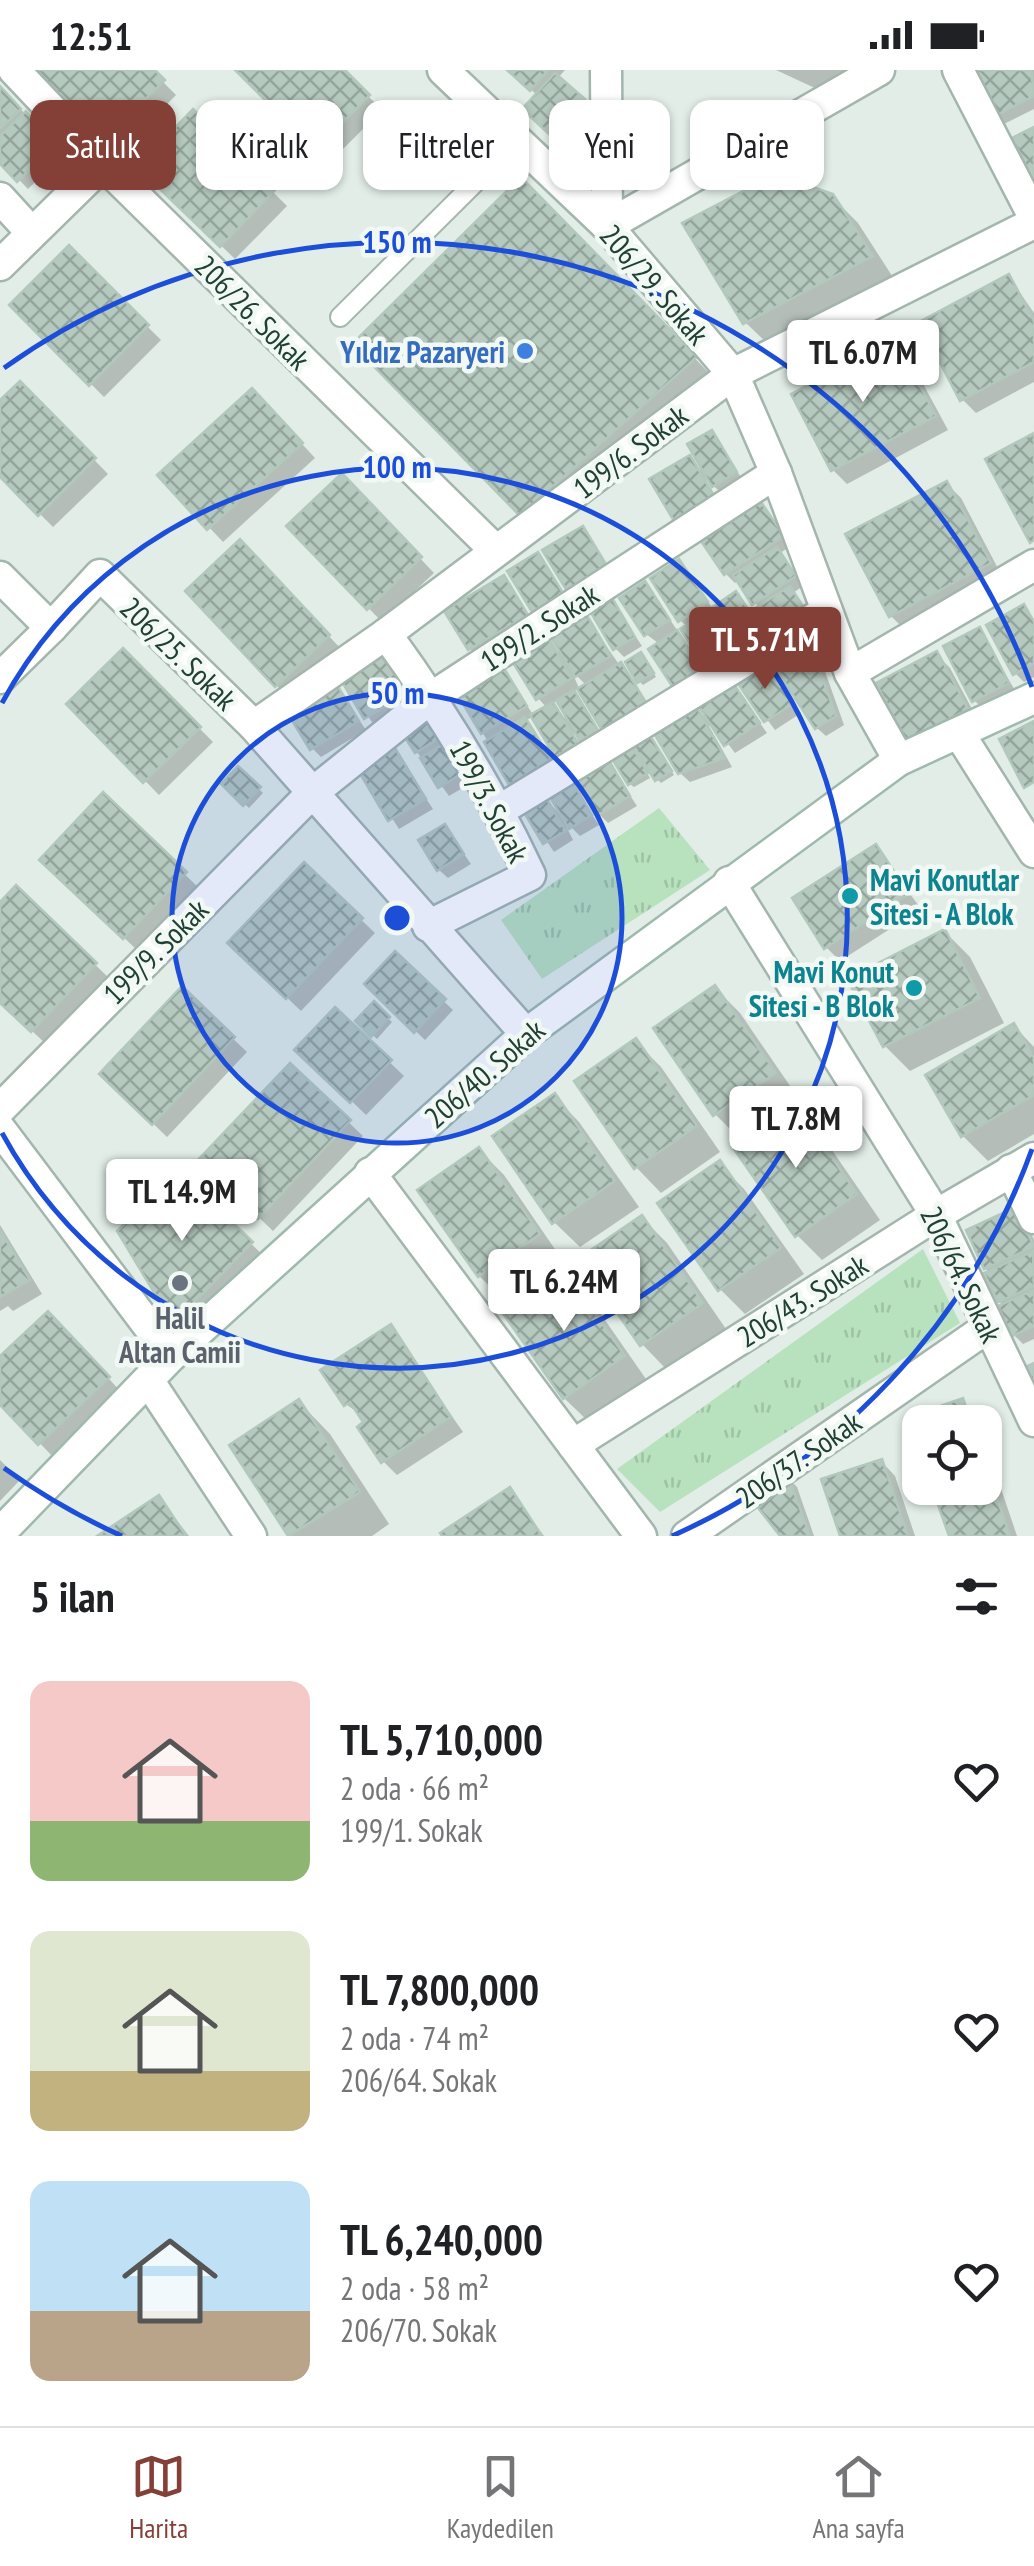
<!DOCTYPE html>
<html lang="tr">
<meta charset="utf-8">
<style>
body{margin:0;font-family:"PT Sans Narrow",sans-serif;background:#f2f2f2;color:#202124;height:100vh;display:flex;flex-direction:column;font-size:38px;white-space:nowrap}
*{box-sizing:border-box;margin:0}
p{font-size:32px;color:#757577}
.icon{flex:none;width:55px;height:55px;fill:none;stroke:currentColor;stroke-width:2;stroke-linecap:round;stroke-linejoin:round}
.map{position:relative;height:1466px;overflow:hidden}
.sheet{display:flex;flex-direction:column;background:#fff;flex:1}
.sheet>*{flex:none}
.hud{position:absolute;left:30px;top:30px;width:975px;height:90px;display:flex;gap:20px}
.buttons{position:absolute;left:902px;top:1335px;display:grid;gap:20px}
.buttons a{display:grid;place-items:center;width:100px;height:100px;border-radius:20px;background:#fff;box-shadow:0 2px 8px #0004;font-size:50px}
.price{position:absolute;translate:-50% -85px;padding:0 22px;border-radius:10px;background:#fff;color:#222;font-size:32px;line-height:65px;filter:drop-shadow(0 2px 5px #0008)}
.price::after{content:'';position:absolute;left:50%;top:60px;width:30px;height:22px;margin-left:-15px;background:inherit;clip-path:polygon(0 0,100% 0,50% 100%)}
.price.on{background:#843f37;color:#fff}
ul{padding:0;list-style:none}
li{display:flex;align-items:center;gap:30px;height:250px;padding:0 30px}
li span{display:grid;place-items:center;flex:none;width:280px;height:200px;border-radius:20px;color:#555}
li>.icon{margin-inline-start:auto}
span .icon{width:120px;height:120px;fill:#fffc;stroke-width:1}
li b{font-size:42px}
h2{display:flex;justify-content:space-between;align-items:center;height:120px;padding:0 30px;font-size:42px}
.pill{padding:0 35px;border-radius:20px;background:#fff;box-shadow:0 2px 8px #0004;font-size:35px;line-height:90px}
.pill.on{background:#843f37;color:#fff}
.status{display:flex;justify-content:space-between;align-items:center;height:70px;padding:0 50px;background:#fff;direction:ltr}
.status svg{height:28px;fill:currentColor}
.dock{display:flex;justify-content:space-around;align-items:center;height:140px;border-top:2px solid #e0e0e0;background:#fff;font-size:28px;color:#757577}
.dock a{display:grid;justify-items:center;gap:5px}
.dock .on{color:#843f37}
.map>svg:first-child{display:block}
</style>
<div class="status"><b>12:51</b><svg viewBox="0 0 49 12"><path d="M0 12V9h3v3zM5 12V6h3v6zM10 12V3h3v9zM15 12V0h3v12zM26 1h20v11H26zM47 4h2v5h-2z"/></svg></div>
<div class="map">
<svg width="1034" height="1466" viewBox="0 0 1034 1466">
<defs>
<pattern id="grass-tufts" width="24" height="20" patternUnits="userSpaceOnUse" patternTransform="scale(2.5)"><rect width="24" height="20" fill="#b8e1be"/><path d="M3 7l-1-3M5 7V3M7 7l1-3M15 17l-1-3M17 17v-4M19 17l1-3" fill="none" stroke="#9ec2a4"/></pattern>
<pattern id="building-cross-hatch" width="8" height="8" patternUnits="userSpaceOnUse" patternTransform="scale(2.5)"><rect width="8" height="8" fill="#b6c9bf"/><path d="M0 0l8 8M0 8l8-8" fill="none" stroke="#93a59c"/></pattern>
</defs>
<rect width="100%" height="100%" fill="#e1ede6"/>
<g fill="url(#grass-tufts)">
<path d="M659 738 710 800 542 909 501 850Z"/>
<path d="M923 1179 960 1253 660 1442 617 1399Z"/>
</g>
<g fill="#0003" fill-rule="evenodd">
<path d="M39 0H151L176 25 121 81Z"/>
<path d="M239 0H342L382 40 330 92Z"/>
<path d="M510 0H565L558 8 592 40 562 73 526 39 538 26Z"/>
<path d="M776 0H852L817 19Z"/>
<path d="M970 0H1034V39L1002 55Z"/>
<path d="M0 18 64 84 28 119 0 90Z"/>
<path d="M193 43 287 136 235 189 140 97Z"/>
<path d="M521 110 713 307 540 463 356 274Z"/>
<path d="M832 127 858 153 896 212 771 277 745 252Z"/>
<path d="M69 179 161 270 104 327 12 235Z"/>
<path d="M1009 207 1034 243V312L976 343 962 329Z"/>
<path d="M894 272 908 286 948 360 847 414 833 400 794 325Z"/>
<path d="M20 314 108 404 53 457 0 404V334Z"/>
<path d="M266 335 315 388 223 472 161 406Z"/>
<path d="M712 363 744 412 723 424 705 409 722 436 685 458 676 449 689 388 706 405Z"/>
<path d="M342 406 434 503 382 552 290 456Z"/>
<path d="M947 414 961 428 1003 508 905 560 891 546 849 465Z"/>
<path d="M761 435 791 476 780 483 803 516 793 523 811 548 760 539 739 510 735 513 726 504Z"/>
<path d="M538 485 570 533 543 549 534 540Z"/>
<path d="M254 486 342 580 290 629 276 615Z"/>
<path d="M679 492 713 539 736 525 771 573 713 543 705 549 738 594 688 558 680 550Z"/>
<path d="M503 508 535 554 479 588 470 579Z"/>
<path d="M644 515 653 524 712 613 646 564Z"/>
<path d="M612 532 642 576 624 587 615 578Z"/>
<path d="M1024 538 1034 549V607L1024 612 1015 603Z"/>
<path d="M585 546 654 644 604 659 581 620 587 616 571 600 579 618 573 622 600 665 586 674 572 662 585 683 566 694 534 646 525 651 558 699 520 722 482 662 502 598 534 646 547 638 538 628 548 572 564 587ZM559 630 570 653 551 634Z"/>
<path d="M979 560 1016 622 983 639 974 630Z"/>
<path d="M808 571 817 579 844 655 826 666 817 658Z"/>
<path d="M123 581 213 672 159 725 70 634Z"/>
<path d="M936 584 950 598 980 654 923 684Z"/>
<path d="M645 589 656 607 643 615 639 611Z"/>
<path d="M391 591 415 633 375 657 342 606Z"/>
<path d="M766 596 801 643 775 660 740 613Z"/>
<path d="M334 613 366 660 321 687 312 678Z"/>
<path d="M733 616 767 663 735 683 713 654 709 656 732 697 690 712 680 703 695 637 707 650Z"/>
<path d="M433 641 476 710 449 726 417 682Z"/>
<path d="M653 671 674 705 661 713 657 709Z"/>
<path d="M391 676 433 739 399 759 358 695Z"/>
<path d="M634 682 650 708 634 717 630 714Z"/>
<path d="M608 692 637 736 608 753 599 744Z"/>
<path d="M238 699 263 723 249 738 224 714Z"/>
<path d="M571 714 599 755 580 766 562 748 573 770 554 782 526 740 545 729 563 747Z"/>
<path d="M103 726 199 818 138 881 43 790Z"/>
<path d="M445 757 471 794 448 808 438 799Z"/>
<path d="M876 777 921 839 840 891 826 877Z"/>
<path d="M304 795 375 863 301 941 230 873Z"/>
<path d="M16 819 109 908 46 974 0 931V835Z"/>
<path d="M945 862 970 887 1004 953 910 1001 885 976Z"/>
<path d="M395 885 453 940 425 970 367 914Z"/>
<path d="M715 918 740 943 799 1029 740 1069 715 1044Z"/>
<path d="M182 920 247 982 167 1067 102 1004Z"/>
<path d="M374 935 392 952 377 969 358 951Z"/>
<path d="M335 940 404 1006 366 1045 298 979Z"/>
<path d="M1014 956 1034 977V1064L988 1091 963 1066Z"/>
<path d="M636 972 661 997 720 1082 661 1123 636 1097Z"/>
<path d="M290 997 363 1066 273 1161 200 1091Z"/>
<path d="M554 1026 579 1052 639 1137 580 1177 554 1152Z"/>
<path d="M796 1039 821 1064 880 1150 822 1190 797 1165Z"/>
<path d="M479 1080 504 1105 563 1191 505 1231 479 1206Z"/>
<path d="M719 1094 744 1119 804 1204 745 1244 720 1219Z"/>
<path d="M179 1104 270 1192 193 1270 175 1252Z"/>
<path d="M642 1148 667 1173 726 1259 667 1300 642 1274Z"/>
<path d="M1025 1149 1034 1170V1269L1023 1274 1014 1265 986 1198Z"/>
<path d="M0 1155 42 1224 13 1241 8 1236 0 1241Z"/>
<path d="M564 1202 589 1227 648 1312 590 1353 564 1328Z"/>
<path d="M62 1258 122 1323 53 1387 0 1331V1289Z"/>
<path d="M390 1258 463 1362 397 1405 383 1391 362 1346 346 1334Z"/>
<path d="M962 1331 978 1352H920V1374L911 1348Z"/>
<path d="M299 1332 330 1364 389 1454 372 1466H291L232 1376Z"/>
<path d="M985 1371 1017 1466H952L935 1418H985Z"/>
<path d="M0 1390 20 1410 0 1431Z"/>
<path d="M882 1392 895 1406 915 1466H843L824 1411Z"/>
<path d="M788 1408 797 1417 814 1466H783L756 1431Z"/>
<path d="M509 1420 544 1466H445L443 1464Z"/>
<path d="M159 1428 189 1466H102Z"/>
</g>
<g fill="url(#building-cross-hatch)" stroke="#b3c8bc" stroke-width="2.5">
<path d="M35 0H155L165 10 105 69Z"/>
<path d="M235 0H345L370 25 315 80Z"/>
<path d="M507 0H548L530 21Z"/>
<path d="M967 0H1031L1034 26 991 48Z"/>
<path d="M555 3 585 29 551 66 522 39Z"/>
<path d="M0 16 21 39 0 59Z"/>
<path d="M193 39 275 120 220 177 137 97Z"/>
<path d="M26 41 57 74 17 112 0 94V66Z"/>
<path d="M1034 57V111L1012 68Z"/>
<path d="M776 104 833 124 873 186 743 254 682 153Z"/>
<path d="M521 107 697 287 520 446 352 274Z"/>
<path d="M69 175 149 255 89 316 9 235Z"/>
<path d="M1009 204 1034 251V292L960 331 919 252Z"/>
<path d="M895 269 936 346 831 401 791 324Z"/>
<path d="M20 311 96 388 38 446 0 407V330Z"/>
<path d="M252 318 303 373 207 460 157 405Z"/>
<path d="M712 360 737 402 712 417 687 374Z"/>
<path d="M1034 363V470L1030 473 985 389Z"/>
<path d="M690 385 714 426 674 451 649 409Z"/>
<path d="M342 403 422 487 367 540 286 456Z"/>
<path d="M947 411 991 493 889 547 845 464Z"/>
<path d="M761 432 784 466 724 505 701 471Z"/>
<path d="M583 456 607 496 567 521 542 480Z"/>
<path d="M240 469 330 565 275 617 185 521Z"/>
<path d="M777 477 796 506 752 535 733 505Z"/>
<path d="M538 482 563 523 532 542 507 501Z"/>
<path d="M679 489 708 532 678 552 650 508Z"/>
<path d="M504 505 528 545 468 580 444 541Z"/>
<path d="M645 511 670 550 644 566 619 528Z"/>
<path d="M790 516 804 538 767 562 752 540Z"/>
<path d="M736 521 764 563 735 582 708 540Z"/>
<path d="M612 528 635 567 613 580 590 541Z"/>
<path d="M1024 534 1034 552V593L1013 605 986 555Z"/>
<path d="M585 542 611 586 575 607 549 564Z"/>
<path d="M704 544 731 585 707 600 680 559Z"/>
<path d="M980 557 1009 613 972 632 943 576Z"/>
<path d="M677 560 705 603 676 622 648 579Z"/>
<path d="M808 567 836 646 815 659 770 590Z"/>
<path d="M549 569 572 608 536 630 512 591Z"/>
<path d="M123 578 201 657 143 713 66 634Z"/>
<path d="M382 579 408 623 364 649 338 605Z"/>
<path d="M937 581 968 639 907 672 876 613Z"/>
<path d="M641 582 654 603 637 613 625 592Z"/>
<path d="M621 592 647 634 602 660 577 619Z"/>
<path d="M767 592 793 634 764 652 737 612Z"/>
<path d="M502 595 527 636 481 664 456 622Z"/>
<path d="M334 610 359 651 310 680 285 639Z"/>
<path d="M733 613 760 653 724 676 698 635Z"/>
<path d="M574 620 598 660 580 671 556 630Z"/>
<path d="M553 632 578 673 555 687 530 645Z"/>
<path d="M695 634 725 688 678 704 652 660Z"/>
<path d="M433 638 448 663 415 683 399 658Z"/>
<path d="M525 647 551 689 509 715 484 672Z"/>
<path d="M1034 651V712L1024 718 999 669Z"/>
<path d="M649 664 672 701 655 711 632 673Z"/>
<path d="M450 670 468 700 438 718 420 688Z"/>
<path d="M392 673 426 729 388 751 355 695Z"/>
<path d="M631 675 648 703 628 715 611 687Z"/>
<path d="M608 689 630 726 597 746 575 709Z"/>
<path d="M238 696 261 717 243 736 221 714Z"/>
<path d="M572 711 592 745 569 759 548 724Z"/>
<path d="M103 722 187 802 123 869 39 790Z"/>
<path d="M545 726 566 761 543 774 522 739Z"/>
<path d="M445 754 464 784 437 801 418 770Z"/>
<path d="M876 774 909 824 824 879 792 828Z"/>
<path d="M304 792 363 848 286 929 227 873Z"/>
<path d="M16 815 97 893 31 962 0 933V832Z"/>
<path d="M945 859 980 928 883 977 847 909Z"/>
<path d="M395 881 446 929 414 963 364 914Z"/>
<path d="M715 915 776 1003 713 1046 653 958Z"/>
<path d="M182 916 235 967 152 1055 99 1004Z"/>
<path d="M374 931 390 947 371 967 355 951Z"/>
<path d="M335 937 392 990 350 1033 294 980Z"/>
<path d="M1014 953 1034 988V1025L961 1067 925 1005Z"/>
<path d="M636 968 697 1056 634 1099 574 1011Z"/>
<path d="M290 993 351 1050 258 1149 197 1091Z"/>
<path d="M555 1023 615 1111 552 1154 492 1066Z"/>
<path d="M797 1036 857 1124 795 1167 734 1079Z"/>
<path d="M479 1077 540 1164 478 1207 417 1120Z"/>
<path d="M720 1090 781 1178 718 1221 657 1133Z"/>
<path d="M179 1101 253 1172 173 1254 117 1161Z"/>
<path d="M1016 1137 1034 1177 984 1199 966 1160Z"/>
<path d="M642 1145 703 1233 640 1276 579 1188Z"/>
<path d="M0 1160 30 1210 0 1227Z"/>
<path d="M1033 1181 1034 1216 998 1232 984 1203Z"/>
<path d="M564 1199 625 1286 563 1329 502 1242Z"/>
<path d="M1034 1220V1256L1012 1266 998 1236Z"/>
<path d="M48 1241 110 1307 38 1375 0 1335V1286Z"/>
<path d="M391 1254 451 1347 381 1393 357 1357 363 1352 350 1332 344 1336 320 1300Z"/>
<path d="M1034 1293V1323L1023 1298Z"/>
<path d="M963 1328 971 1352H920V1381L908 1347Z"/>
<path d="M299 1329 360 1422 288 1466 229 1375Z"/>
<path d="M882 1389 908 1466H840L821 1409Z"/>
<path d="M985 1393 1010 1466H949L932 1418H985Z"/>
<path d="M788 1405 810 1466H780L752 1430Z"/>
<path d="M510 1417 542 1466H442L440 1463Z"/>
<path d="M159 1425 186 1466H97Z"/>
</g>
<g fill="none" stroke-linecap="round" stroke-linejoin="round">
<defs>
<path id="lane" d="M340 247 517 71"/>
<g id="street">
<path d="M14 0 103 94 496 481"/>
<path d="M443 0 607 156 733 304 776 403 850 603 899 690"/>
<path d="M606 0 607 156"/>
<path d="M958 0 1034 147"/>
<path d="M0 128 32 163"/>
<path d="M607 156 879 0"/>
<path d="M0 195 103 94"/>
<path d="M0 507 51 558 100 505 254 656 526 964"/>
<path d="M386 564C442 641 490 719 530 805L428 856"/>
<path d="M850 603 1034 495"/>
<path d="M0 608 51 558"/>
<path d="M254 656 386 564 733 304 1034 153"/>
<path d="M960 665 1034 782"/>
<path d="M500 740 825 542"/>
<path d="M729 812 936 1145 1034 1351"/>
<path d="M0 1039 311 724 432 627 776 403"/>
<path d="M0 1059 171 1286"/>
<path d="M1011 1100 1034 1148"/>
<path d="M370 1103 641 1466"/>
<path d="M148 1310 251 1466"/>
<path d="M573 1375 936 1145 1034 1088"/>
<path d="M687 1466 988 1257"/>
</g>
<path id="secondary" d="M0 1463 171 1286 526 964 899 690 1034 628"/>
</defs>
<use href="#lane" stroke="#a3b6ad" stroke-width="22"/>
<use href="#street" stroke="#a3b6ad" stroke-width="35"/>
<use href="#secondary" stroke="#9ebaad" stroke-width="35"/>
<use href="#lane" stroke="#fff" stroke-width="18"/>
<use href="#street" stroke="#fff" stroke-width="30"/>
<use href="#secondary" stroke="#fff" stroke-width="30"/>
</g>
<circle cx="397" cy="848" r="225" fill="#1d4ed8" fill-opacity=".12"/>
<g fill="none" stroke="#1d4ed8" stroke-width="5">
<circle cx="397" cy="848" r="225"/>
<path d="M2 633A450 450 0 1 1 2 1063"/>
<path d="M1032 1079A676 676 0 0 1 672 1466M122 1466A676 676 0 0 1 4 1398M4 298A676 676 0 0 1 1032 617"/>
</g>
<circle fill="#3f7fe0" stroke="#f2f9f5" stroke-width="4" cx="525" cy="281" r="10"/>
<g fill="#0f9aa8" stroke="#f2f9f5" stroke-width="4">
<circle cx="850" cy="826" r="10"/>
<circle cx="914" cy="918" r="10"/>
</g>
<circle fill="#6b7280" stroke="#f2f9f5" stroke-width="4" cx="180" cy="1213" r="10"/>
<g text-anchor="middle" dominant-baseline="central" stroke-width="9" stroke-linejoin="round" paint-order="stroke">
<g font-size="30" fill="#1f4033" stroke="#f2f9f5">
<text transform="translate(655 214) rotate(49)">206/29. Sokak</text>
<text transform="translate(253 242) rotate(45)">206/26. Sokak</text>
<text transform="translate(630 381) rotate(-37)">199/6. Sokak</text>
<text transform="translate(539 557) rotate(-33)">199/2. Sokak</text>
<text transform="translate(179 583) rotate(44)">206/25. Sokak</text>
<text transform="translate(490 731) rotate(62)">199/3. Sokak</text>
<text transform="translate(155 881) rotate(-45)">199/9. Sokak</text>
<text transform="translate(484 1003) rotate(-41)">206/40. Sokak</text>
<text transform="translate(962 1204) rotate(64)">206/64. Sokak</text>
<text transform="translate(802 1230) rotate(-32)">206/43. Sokak</text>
<text transform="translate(798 1389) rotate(-35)">206/37. Sokak</text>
</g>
<g font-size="30" font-weight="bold" fill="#366cbe" stroke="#f2f9f5" text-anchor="end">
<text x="505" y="281">Yıldız Pazaryeri</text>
</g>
<g font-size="30" font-weight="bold" fill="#0d838f" stroke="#f2f9f5" text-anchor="start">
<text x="870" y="809">Mavi Konutlar<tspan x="870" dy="34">Sitesi - A Blok</tspan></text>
<text x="894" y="901" text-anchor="end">Mavi Konut<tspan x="894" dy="34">Sitesi - B Blok</tspan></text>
</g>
<g font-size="30" font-weight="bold" fill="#5b616d" stroke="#f2f9f5">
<text x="180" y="1247">Halil<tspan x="180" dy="34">Altan Camii</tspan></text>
</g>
</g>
<circle cx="397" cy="848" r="15" fill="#1d4ed8" stroke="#f2f9f5" stroke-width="5"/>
<g font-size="30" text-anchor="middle" font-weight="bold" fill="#1d4ed8" stroke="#f2f9f5" stroke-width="9" stroke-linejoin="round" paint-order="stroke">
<text x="397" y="183">150 m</text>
<text x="397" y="408">100 m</text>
<text x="397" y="634">50 m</text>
</g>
</svg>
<div class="buttons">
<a><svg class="icon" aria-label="locate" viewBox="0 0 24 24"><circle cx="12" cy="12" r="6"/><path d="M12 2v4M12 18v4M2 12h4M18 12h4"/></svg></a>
</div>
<b class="price" style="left:863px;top:335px">TL 6.07M</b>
<b class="price on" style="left:765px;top:622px">TL 5.71M</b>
<b class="price" style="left:796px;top:1101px">TL 7.8M</b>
<b class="price" style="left:182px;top:1174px">TL 14.9M</b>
<b class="price" style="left:564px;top:1264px">TL 6.24M</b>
<div class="hud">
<a class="pill on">Satılık</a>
<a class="pill">Kiralık</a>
<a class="pill">Filtreler</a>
<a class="pill">Yeni</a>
<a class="pill">Daire</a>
</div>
</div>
<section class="sheet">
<h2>5 ilan<svg class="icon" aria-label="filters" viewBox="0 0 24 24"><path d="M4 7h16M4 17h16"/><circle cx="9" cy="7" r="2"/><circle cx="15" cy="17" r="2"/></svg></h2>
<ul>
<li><span style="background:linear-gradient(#f6c9c9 70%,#8fb573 0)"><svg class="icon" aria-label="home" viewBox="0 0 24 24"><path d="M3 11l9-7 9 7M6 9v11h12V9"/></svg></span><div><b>TL 5,710,000</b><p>2 oda · 66 m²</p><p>199/1. Sokak</p></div><svg class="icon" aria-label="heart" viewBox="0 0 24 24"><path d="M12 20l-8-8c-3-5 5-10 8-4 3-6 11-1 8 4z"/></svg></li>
<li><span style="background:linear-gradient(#dfe7d0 70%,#c2b280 0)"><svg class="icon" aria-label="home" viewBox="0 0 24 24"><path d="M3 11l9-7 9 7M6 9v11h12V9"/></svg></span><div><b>TL 7,800,000</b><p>2 oda · 74 m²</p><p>206/64. Sokak</p></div><svg class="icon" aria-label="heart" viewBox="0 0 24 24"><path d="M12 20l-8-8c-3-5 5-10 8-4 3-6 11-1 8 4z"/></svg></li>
<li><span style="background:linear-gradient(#bfe0f5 65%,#b9a48a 0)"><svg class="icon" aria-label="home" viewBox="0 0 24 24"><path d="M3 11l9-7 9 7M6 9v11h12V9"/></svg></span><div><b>TL 6,240,000</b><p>2 oda · 58 m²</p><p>206/70. Sokak</p></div><svg class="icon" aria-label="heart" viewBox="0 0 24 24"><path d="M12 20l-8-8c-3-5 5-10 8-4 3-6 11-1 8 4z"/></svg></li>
</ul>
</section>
<nav class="dock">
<a class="on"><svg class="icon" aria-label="map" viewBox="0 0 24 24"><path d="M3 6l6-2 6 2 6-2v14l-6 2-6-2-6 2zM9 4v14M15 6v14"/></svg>Harita</a>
<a><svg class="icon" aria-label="saved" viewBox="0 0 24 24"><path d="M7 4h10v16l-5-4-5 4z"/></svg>Kaydedilen</a>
<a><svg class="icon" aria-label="home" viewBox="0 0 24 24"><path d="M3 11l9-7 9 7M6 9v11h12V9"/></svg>Ana sayfa</a>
</nav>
